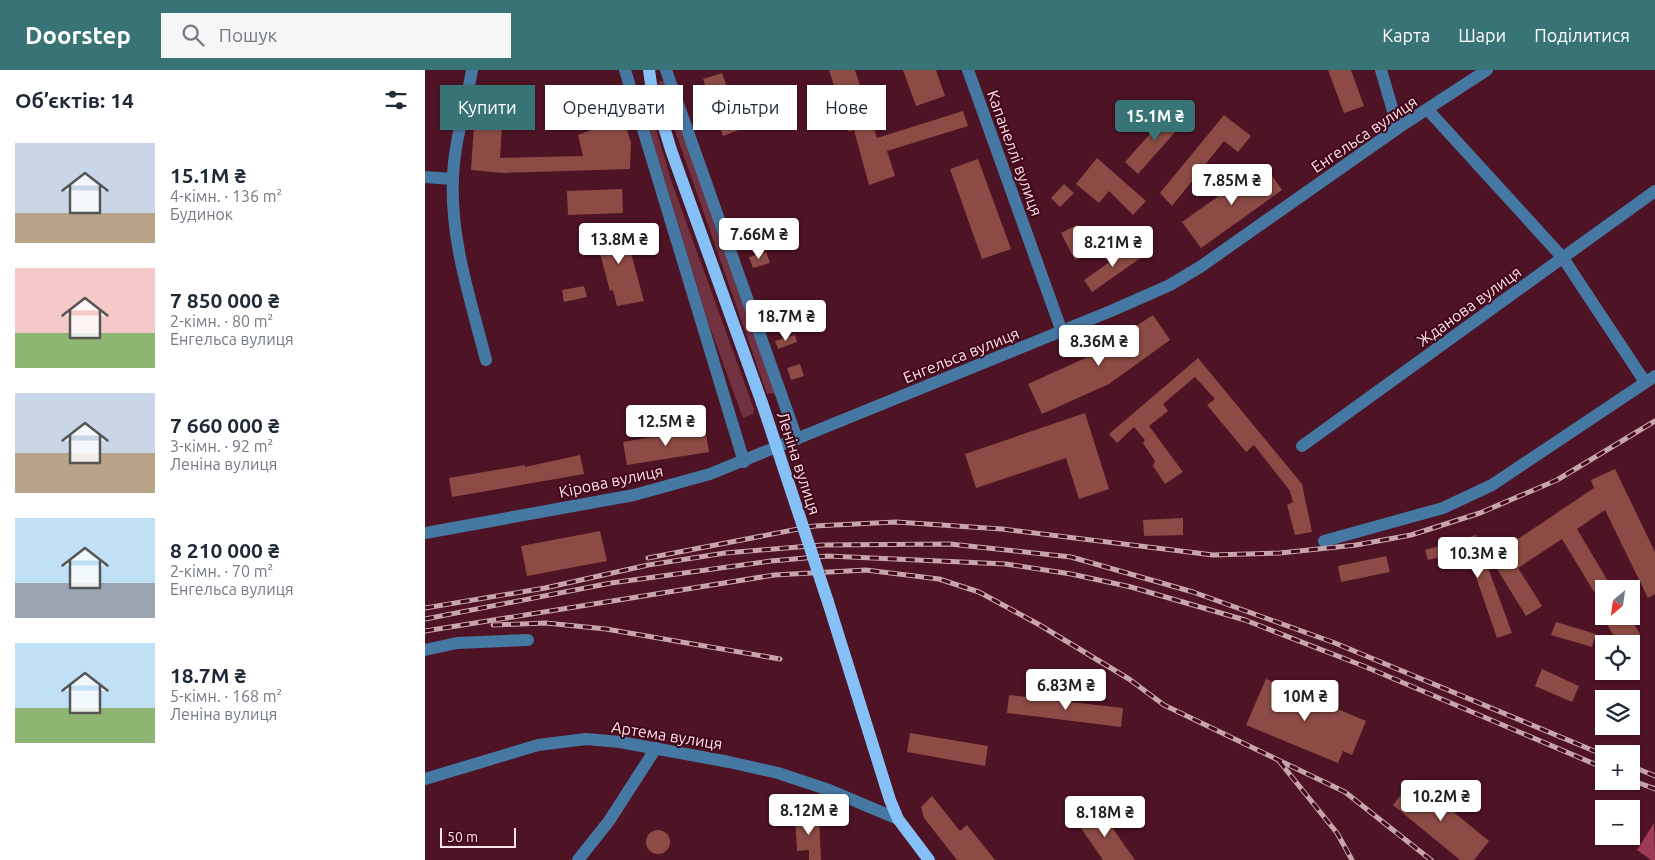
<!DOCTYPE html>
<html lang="uk">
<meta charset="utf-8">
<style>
body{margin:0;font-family:Ubuntu,sans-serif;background:#f6f6f7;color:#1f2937;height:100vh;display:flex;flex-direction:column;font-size:19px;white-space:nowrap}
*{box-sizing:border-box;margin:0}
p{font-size:16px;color:#747a83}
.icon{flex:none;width:28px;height:28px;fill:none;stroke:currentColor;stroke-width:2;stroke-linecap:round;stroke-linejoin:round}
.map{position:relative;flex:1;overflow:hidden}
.sheet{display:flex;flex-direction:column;background:#fff;width:425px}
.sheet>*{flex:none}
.banner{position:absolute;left:15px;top:15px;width:475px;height:45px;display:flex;gap:10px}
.needle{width:32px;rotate:209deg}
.fabs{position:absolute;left:1170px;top:510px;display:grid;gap:10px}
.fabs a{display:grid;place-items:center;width:45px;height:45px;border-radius:0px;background:#fff;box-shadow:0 1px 4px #0004;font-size:25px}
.scale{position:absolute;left:15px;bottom:12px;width:76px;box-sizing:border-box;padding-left:5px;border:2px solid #fae2e6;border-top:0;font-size:14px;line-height:18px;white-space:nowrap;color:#fae2e6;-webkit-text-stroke:4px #43071b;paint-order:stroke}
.price{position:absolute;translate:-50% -42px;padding:0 11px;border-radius:5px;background:#fff;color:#222;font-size:16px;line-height:32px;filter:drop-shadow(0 1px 2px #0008)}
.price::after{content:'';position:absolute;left:50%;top:30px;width:15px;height:11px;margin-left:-8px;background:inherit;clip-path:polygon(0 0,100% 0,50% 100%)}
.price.on{background:#387376;color:#fff}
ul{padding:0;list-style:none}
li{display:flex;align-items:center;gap:15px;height:125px;padding:0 15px}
li span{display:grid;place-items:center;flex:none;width:140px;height:100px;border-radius:0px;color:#555}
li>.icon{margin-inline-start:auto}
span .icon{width:60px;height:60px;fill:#fffc;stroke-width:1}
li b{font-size:21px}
h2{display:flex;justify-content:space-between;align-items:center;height:60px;padding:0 15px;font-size:21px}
.pill{padding:0 18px;border-radius:0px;background:#fff;box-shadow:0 1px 4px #0004;font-size:18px;line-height:45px}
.pill.on{background:#387376;color:#fff}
header{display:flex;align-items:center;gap:30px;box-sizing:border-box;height:70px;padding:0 25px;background:#387376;color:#fff}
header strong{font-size:24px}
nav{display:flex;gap:28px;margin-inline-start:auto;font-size:18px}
.search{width:350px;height:45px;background:#f6f6f7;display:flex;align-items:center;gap:12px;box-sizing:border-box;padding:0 18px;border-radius:0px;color:#747a83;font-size:19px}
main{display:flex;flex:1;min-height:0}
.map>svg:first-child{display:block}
</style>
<header>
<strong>Doorstep</strong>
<div class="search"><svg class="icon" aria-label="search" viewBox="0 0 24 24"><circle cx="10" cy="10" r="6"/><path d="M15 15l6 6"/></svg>Пошук</div>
<nav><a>Карта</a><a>Шари</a><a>Поділитися</a></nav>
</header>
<main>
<section class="sheet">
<h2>Об’єктів: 14<svg class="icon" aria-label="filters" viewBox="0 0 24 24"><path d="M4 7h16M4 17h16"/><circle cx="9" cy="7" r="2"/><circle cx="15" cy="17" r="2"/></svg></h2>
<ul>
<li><span style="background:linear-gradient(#c9d6e8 70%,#b9a48a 0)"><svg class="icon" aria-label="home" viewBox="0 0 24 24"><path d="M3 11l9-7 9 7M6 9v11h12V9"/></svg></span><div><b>15.1M ₴</b><p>4-кімн. · 136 m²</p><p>Будинок</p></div></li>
<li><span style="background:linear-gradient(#f6c9c9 65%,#8fb573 0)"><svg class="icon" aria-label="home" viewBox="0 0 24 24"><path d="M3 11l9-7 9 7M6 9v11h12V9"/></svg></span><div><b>7 850 000 ₴</b><p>2-кімн. · 80 m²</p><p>Енгельса вулиця</p></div></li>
<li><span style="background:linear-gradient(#c9d6e8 60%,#b9a48a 0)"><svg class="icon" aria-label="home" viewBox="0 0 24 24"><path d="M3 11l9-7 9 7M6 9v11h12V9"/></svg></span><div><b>7 660 000 ₴</b><p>3-кімн. · 92 m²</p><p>Леніна вулиця</p></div></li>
<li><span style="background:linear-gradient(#bfe0f5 65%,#9aa5b1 0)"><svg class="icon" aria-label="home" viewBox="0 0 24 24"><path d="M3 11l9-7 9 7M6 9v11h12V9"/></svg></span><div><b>8 210 000 ₴</b><p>2-кімн. · 70 m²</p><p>Енгельса вулиця</p></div></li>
<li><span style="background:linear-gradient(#bfe0f5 65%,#8fb573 0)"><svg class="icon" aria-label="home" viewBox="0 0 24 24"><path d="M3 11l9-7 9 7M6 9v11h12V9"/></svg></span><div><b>18.7M ₴</b><p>5-кімн. · 168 m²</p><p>Леніна вулиця</p></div></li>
</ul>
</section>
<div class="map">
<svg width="1230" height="790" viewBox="0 0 1230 790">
<rect width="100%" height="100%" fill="#4e1324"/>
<g fill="#713241">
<path d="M239 10 350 323 342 324 233 12Z"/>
<path d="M219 19 246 110 329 339 328 344 318 348 284 255 213 22Z"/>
</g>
<path fill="#9e3a55" d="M1229 753 1230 790H1226L1212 780Z"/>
<g fill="#8c4b44">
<path d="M404 0H430L452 68 538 41 543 56 462 81 470 106 444 115 429 60 424 62Z"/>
<path d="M478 0H511L520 26 491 36Z"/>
<path d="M903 0H926L939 36 919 43Z"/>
<path d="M297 3 317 59 298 66 278 9Z"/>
<path d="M51 23 79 24 75 88 158 86 153 65 198 48 206 72 205 99 79 103 46 100Z"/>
<path d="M746 40 759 52 713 104 700 92Z"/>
<path d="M799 45 826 66 813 82 799 71 747 136 735 123Z"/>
<path d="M672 88 721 131 708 145 684 121 674 133 651 114Z"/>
<path d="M553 89 586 179 557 189 525 99Z"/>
<path d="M839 94 857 120 776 178 757 152Z"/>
<path d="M639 114 649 123 635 137 626 128Z"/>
<path d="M197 119 198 143 143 145 142 121Z"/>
<path d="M198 153 219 231 192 236 188 220 185 221 169 161Z"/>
<path d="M652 155 666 182 650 190 636 163Z"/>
<path d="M709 175 717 187 667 222 659 210Z"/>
<path d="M341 182 345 193 328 198 324 187Z"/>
<path d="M159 216 162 227 139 232 137 220Z"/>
<path d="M353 230 356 240 343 244 340 234Z"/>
<path d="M728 245 745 270 684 314 617 344 603 314 667 285Z"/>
<path d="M370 265 372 272 353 279 350 271Z"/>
<path d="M773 288 877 414 887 462 870 465 862 435 868 432 865 421 829 375 821 382 782 335 790 329 770 307 738 334 743 341 724 356 758 402 740 414 728 396 730 391 718 373 720 370 709 357 692 373 684 364Z"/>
<path d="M375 294 379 306 366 310 362 298Z"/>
<path d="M660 343 684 419 654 429 641 388 551 418 540 384Z"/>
<path d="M280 358 284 382 202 395 198 372Z"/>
<path d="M155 385 159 404 27 427 24 408 100 395V397Z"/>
<path d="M1190 399 1230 482V524L1223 528 1180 440 1152 459 1184 513 1169 522 1137 469 1093 498 1117 536 1101 546 1069 494 1094 478 1090 471 1169 418 1166 410Z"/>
<path d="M758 448V465L719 466 718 450Z"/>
<path d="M175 461 182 491 102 506 96 476Z"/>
<path d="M1051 465 1087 563 1072 568 1042 481 1003 490 1000 480Z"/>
<path d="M961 486 965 502 916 512 913 496Z"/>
<path d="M1177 546H1204L1215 564 1198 574H1194Z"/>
<path d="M1131 552 1171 564 1167 577 1126 565Z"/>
<path d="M1117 599 1154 616 1147 632 1110 616Z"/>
<path d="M841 609 941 651 927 685 918 681 913 693 821 655Z"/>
<path d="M584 625 698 638 696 657 582 643Z"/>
<path d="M485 663 563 676 560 696 482 682Z"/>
<path d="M988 709 1064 771 1049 790H1035L968 735Z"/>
<path d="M507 726 535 761 542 755 570 790H532L499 748 496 737Z"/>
<path d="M674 739 710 790H678L653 754Z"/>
<path d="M370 747H394L396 790H384V780L372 781Z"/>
<circle cx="233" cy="772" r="12"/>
</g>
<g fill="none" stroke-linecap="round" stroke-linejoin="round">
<g stroke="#4678a4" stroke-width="12">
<path d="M47 0C41 36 29 72 28 108 25 170 46 231 61 290"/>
<path d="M200 0 319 392"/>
<path d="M241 0 372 369"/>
<path d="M543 0 637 262"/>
<path d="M956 0 973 58"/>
<path d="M1003 40 1138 188 1220 312"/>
<path d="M0 107 28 109"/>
<path d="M877 376 1230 121"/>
<path d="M0 463 209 425 285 404 686 241 745 215 775 197 973 58 1062 0"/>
<path d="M899 471 1018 438 1067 415 1230 306"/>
<path d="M0 580 32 573 103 570"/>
<path d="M0 709 113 675 161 669 195 672 304 692 353 703 404 720 473 749"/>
<path d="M153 790 184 751 231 678"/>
</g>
<g stroke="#85c1f7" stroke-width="12">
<path d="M224 0 226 14 246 80 337 333"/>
<path d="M403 532 465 730 473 749 504 790"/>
</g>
<defs>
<g id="rail">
<path d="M223 488 389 456 471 452 577 459 788 485 855 483 931 475 986 465 1055 443 1132 410 1230 351"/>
<path d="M0 538 120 518 223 495 300 483 397 475 525 474 646 487 768 522 910 573 1179 685"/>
<path d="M0 549 186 513 346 491 403 486 581 494 646 504 706 517 820 550 941 597 1179 698"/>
<path d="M68 555 121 553 181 559 355 589"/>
<path d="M0 561 349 505 441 500 514 509 554 522 613 554 704 609 739 635 920 722 1006 790"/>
<path d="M854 691 912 763 927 790"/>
<path d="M1206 696 1230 706"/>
<path d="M1206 710 1230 719"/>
</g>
</defs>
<use href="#rail" stroke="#c8a5ad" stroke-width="5"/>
<use href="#rail" stroke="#43071b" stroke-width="3" stroke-dasharray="9" stroke-linecap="butt"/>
<path stroke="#85c1f7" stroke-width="12" d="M337 333 403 532"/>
</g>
<g text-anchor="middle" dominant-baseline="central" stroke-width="4" stroke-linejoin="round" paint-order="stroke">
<g font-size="16" fill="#fae2e6" stroke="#43071b">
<text transform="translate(939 64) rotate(-34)">Енгельса вулиця</text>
<text transform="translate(590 83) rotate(70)">Капанеллі вулиця</text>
<text transform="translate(1044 236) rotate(-36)">Жданова вулиця</text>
<text transform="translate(536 285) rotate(-22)">Енгельса вулиця</text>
<text transform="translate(374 393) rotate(72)">Леніна вулиця</text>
<text transform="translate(186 411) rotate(-12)">Кірова вулиця</text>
<text transform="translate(242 665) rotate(9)">Артема вулиця</text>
</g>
</g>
</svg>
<div class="fabs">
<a><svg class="needle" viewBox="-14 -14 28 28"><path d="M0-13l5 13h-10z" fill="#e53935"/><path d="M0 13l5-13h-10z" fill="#747a83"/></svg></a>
<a><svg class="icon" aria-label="locate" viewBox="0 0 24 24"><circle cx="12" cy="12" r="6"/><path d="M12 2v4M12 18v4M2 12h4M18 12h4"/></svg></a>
<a><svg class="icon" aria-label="layers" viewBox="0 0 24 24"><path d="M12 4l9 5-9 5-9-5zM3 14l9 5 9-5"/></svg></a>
<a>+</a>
<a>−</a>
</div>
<div class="scale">50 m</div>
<b class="price on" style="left:730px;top:72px">15.1M ₴</b>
<b class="price" style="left:807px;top:136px">7.85M ₴</b>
<b class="price" style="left:334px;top:190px">7.66M ₴</b>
<b class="price" style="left:194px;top:195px">13.8M ₴</b>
<b class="price" style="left:688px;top:198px">8.21M ₴</b>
<b class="price" style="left:361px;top:272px">18.7M ₴</b>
<b class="price" style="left:674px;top:297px">8.36M ₴</b>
<b class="price" style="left:241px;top:377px">12.5M ₴</b>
<b class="price" style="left:1053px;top:509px">10.3M ₴</b>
<b class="price" style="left:641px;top:641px">6.83M ₴</b>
<b class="price" style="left:880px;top:652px">10M ₴</b>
<b class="price" style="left:1016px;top:752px">10.2M ₴</b>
<b class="price" style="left:384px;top:766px">8.12M ₴</b>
<b class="price" style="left:680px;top:768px">8.18M ₴</b>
<div class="banner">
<a class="pill on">Купити</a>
<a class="pill">Орендувати</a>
<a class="pill">Фільтри</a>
<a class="pill">Нове</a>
</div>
</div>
</main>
